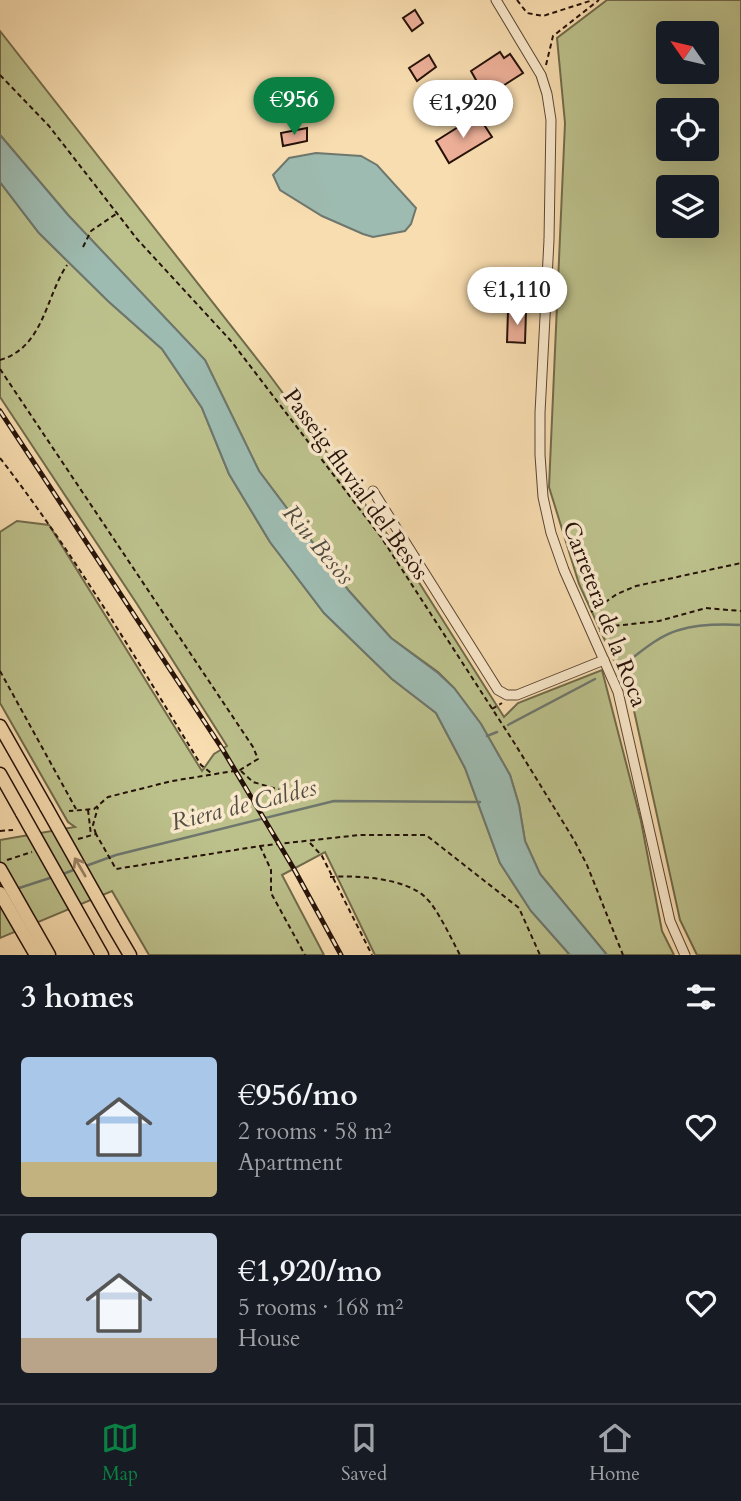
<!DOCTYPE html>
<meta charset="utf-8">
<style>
body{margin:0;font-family:Cardo,serif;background:#242831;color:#f1f3f6;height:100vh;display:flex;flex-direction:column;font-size:26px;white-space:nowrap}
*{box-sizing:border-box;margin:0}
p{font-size:23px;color:#9ea1a6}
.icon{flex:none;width:38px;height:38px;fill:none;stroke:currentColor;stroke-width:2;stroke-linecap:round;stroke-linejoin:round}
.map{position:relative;height:955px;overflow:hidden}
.drawer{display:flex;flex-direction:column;background:#171b24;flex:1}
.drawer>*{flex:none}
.needle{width:46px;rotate:304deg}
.buttons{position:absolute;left:656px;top:21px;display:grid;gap:14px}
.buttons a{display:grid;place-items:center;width:63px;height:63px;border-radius:7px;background:#171b24;box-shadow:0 7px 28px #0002;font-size:35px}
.price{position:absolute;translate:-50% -60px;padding:0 16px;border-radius:24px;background:#fff;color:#222;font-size:23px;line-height:46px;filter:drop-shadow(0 2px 4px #0008)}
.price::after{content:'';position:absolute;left:50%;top:42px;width:21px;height:16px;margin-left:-10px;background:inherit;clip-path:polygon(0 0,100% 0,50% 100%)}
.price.current{background:#0b8043;color:#fff}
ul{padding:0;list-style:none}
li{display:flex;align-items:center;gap:21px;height:175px;padding:0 21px}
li+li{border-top:2px solid #363941}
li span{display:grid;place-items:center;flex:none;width:196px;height:140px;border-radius:7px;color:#555}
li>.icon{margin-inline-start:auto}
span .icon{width:84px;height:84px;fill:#fffc;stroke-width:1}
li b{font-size:30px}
h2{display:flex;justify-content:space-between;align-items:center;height:84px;padding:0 21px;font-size:30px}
.dock{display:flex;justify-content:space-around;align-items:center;height:98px;border-top:2px solid #363941;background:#171b24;font-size:19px;color:#9ea1a6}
.dock a{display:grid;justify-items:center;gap:4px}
.dock .current{color:#0b8043}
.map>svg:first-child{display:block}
</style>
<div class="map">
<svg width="741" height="955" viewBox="0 0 741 955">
<rect width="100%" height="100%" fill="#f8ddb0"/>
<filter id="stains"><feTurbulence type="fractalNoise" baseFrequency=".00286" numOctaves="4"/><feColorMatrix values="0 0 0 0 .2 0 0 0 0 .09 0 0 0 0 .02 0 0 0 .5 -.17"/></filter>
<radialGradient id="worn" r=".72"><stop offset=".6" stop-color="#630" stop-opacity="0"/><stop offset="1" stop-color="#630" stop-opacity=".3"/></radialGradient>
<g fill="#bcc18c" stroke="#716a4a" stroke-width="2" fill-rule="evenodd">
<path d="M607 0H741V955H697L680 920 631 697 579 584 549 487 565 123 557 38ZM668 33H707V72H668ZM668 110H707V149H668ZM668 187H707V226H668Z"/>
<path d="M0 31 268 373 396 546 504 717 518 703 602 670 641 821 662 931 674 955H607L540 874 525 841 519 805 510 775 481 724 454 688 438 672 391 638 349 591 259 471 205 360 68 215 0 135Z"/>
<path d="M0 182 39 233 108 301 162 349 202 408 229 474 270 542 324 613 392 679 436 713 465 768 500 863 531 911 570 955H375L325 852 282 875 324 955H149L112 891 0 938V840L75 827 68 822 0 703V532L17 521 49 525 202 771 214 754 227 746 137 604 0 397Z"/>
</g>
<g fill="#9ebbb1" stroke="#6e776e" stroke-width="2">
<path d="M0 135 68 215 205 360 259 471 349 591 391 638 438 673 454 688 481 724 510 775 519 805 525 841 540 874 607 955H570L531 911 500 863 465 768 436 713 392 679 324 613 270 542 229 474 202 408 162 349 108 301 39 233 0 182Z"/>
<path d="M316 153 361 156 377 165 416 208 411 224 405 231 373 237 363 234 322 216 280 190 273 175 289 158Z"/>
</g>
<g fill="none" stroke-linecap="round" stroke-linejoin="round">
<g stroke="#6e776e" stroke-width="2.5">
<path d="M618 669C636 656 657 636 679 630 699 624 720 624 741 625"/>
<path d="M508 725 595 679"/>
<path d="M487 736 497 732"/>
<path d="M83 867 116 855 334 801 480 802"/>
<path d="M63 874 76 869"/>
<path d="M16 889 53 877"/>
</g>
</g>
<g fill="#edaf98" stroke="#261209" stroke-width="2">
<path d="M415 10 423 23 412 31 403 18Z"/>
<path d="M500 52 504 58 510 54 523 73 498 89 503 97 482 109 475 100 479 97 476 92 481 89 471 71Z"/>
<path d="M429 55 436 67 417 81 409 68Z"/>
<path d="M479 117 492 137 449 163 436 141 466 122 468 125Z"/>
<path d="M307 128V141L283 146 281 133Z"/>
<path d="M508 311H526L525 343 507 342Z"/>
</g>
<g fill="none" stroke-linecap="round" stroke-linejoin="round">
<defs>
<g id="minor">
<path d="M496 0 541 75 547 94 551 120 549 240 540 413V455L543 497 551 533 564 570 618 692 670 921 685 955"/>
<path d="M373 491 498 690 507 695H517L604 660"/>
</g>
<g id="highway">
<path d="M0 726 46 807"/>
<path d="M0 774 22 813"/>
<path d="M0 869 49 955"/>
<path d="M0 893 36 955"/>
<path d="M113 926 130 955"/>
<path d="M89 932 102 955"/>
</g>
</defs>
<use href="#minor" stroke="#5a4533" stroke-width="11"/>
<use href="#highway" stroke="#261209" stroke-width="15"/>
<g stroke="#261209" stroke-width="2" stroke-dasharray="5 3.5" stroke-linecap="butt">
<path d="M517 0 527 13 543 16 593 0"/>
<path d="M546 65 553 36 599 0"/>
<path d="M0 75 49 126 137 239 231 341 381 537 515 744 574 840 587 865 623 955"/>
<path d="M83 247 91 231 116 214"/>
<path d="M0 360C44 347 45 298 67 265"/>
<path d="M0 369 253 747 258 759 240 770 172 781 108 797 94 809 69 811"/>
<path d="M0 458C75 555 137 660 201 765L211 773"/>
<path d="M591 612 617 594 636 586 741 563"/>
<path d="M600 632 604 627 659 621 706 608 741 611"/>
<path d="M0 671 76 809"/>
<path d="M492 709 502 703"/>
<path d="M241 771 253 782 280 790"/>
<path d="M88 810 91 835"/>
<path d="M0 831 13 830"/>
<path d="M96 834 93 825 98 807"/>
<path d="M78 839 96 834 116 869 260 846 359 835H426L519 908 540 955"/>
<path d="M310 843 322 856 372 955"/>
<path d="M260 846 271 870V893L305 955"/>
<path d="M7 860 32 852"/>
<path d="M330 877C356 875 407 878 426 898 437 908 452 940 460 955"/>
</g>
<use href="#minor" stroke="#fae9cc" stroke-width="9"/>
<use href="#highway" stroke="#f8ddb0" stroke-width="12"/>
<defs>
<path id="rail" d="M0 411 223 750 294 869 341 955"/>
</defs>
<use href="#rail" stroke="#261209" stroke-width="5"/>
<use href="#rail" stroke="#fae9cc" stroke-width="2.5" stroke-dasharray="8" stroke-linecap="butt"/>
<defs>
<g id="highway-bridge">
<path d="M46 807 113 926"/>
<path d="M22 813 89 932"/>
</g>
</defs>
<use href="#highway-bridge" stroke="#261209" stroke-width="15" stroke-linecap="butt"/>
<use href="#highway-bridge" stroke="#f8ddb0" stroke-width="12"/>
</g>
<defs><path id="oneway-shaft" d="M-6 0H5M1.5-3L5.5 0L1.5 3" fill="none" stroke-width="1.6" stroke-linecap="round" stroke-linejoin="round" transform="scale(1.75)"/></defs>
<use stroke="#9a8265" href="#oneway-shaft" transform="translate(80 867) rotate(-120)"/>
<g text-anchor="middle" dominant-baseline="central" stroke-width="7" stroke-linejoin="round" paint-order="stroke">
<g font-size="23" fill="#261209" stroke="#fae9cc">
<text transform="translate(356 484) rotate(54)">Passeig fluvial del Besòs</text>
<text transform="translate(605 614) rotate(69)">Carretera de la Roca</text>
</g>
<g font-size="24" font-style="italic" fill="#504d44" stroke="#fae9cc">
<text transform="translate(318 545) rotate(50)">Riu Besòs</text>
<text transform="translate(244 805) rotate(-14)">Riera de Caldes</text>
</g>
</g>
<rect width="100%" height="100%" filter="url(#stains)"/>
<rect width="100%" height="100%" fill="url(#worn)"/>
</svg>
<div class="buttons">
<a><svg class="needle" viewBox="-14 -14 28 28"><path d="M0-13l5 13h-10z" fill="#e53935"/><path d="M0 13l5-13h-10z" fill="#9ea1a6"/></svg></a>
<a><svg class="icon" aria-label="locate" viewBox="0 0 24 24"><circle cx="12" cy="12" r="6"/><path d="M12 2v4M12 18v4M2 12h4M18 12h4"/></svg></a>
<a><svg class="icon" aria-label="layers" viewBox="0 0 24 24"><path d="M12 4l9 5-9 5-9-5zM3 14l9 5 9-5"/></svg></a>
</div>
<b class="price current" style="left:294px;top:137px">€956</b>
<b class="price" style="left:463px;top:140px">€1,920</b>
<b class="price" style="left:517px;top:327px">€1,110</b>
</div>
<section class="drawer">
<h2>3 homes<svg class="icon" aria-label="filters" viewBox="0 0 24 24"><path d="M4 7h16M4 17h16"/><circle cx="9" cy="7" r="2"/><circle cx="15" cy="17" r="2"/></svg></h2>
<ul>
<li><span style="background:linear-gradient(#a9c7e8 75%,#c2b280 0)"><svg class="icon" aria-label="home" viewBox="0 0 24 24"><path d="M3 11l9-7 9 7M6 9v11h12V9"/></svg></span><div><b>€956/mo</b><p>2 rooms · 58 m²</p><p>Apartment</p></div><svg class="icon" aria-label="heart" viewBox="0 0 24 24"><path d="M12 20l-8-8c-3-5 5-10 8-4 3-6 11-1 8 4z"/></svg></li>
<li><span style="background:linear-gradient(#c9d6e8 75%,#b9a48a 0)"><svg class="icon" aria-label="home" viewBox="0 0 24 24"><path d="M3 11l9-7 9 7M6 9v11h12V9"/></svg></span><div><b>€1,920/mo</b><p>5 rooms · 168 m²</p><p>House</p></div><svg class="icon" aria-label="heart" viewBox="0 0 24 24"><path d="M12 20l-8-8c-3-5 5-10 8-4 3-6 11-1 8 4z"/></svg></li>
</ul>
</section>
<nav class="dock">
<a class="current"><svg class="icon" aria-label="map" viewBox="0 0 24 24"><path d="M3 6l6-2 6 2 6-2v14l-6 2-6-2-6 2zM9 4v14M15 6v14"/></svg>Map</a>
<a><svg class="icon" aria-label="saved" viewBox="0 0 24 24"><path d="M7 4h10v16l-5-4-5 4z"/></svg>Saved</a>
<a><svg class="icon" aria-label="home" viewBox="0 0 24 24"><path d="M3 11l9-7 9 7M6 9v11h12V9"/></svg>Home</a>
</nav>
